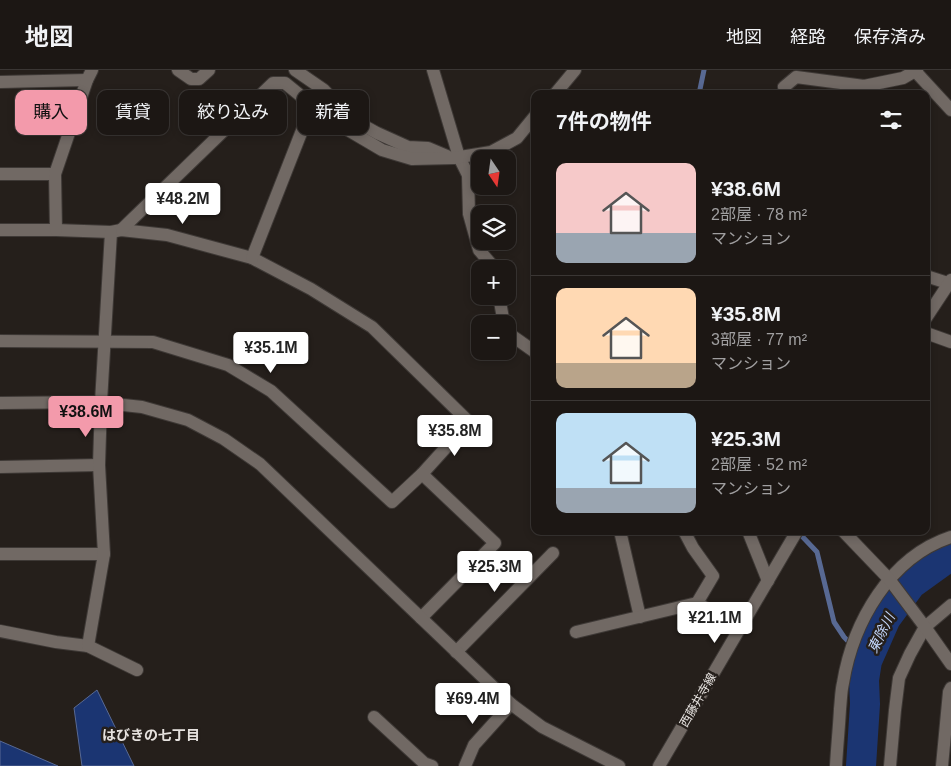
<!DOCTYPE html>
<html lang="ja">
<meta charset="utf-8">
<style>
body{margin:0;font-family:Helvetica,"Noto Sans JP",sans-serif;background:#25201d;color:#f1f3f6;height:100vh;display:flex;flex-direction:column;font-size:19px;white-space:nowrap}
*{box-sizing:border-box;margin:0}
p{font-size:16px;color:#a09fa0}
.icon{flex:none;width:28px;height:28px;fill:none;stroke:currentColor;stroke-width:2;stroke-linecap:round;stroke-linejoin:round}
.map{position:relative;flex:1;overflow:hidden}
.panel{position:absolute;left:531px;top:20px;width:399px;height:445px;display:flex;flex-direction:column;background:#1c1714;border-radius:10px;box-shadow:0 2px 8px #0003,0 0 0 1px #3a3634}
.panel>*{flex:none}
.hud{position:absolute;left:15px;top:20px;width:441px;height:45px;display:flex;gap:10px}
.needle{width:32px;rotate:167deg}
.tools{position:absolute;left:471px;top:80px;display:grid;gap:10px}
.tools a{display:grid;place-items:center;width:45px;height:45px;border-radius:10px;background:#1c1714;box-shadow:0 2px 8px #0003,0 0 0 1px #3a3634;font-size:25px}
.price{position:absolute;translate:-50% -42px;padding:0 11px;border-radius:5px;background:#fff;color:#222;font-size:16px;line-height:32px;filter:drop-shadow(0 1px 2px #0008)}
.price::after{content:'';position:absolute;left:50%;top:30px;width:15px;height:11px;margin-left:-8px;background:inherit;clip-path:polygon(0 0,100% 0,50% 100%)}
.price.on{background:#f39aab;color:#111}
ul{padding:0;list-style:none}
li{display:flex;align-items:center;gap:15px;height:125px;padding:0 25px}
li+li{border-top:1px solid #3a3634}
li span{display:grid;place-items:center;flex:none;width:140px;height:100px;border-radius:10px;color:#555}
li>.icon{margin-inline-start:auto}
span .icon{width:60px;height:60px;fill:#fffc;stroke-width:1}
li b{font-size:21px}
h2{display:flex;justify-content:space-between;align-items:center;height:60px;padding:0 25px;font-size:21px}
.tag{padding:0 18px;border-radius:10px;background:#1c1714;box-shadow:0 2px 8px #0003,0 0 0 1px #3a3634;font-size:18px;line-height:45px}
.tag.on{background:#f39aab;color:#111}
header{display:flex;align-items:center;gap:30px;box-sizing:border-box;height:70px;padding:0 25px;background:#1c1714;border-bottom:1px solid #3a3634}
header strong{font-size:24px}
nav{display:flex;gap:28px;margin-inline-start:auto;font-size:18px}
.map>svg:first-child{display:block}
</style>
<header>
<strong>地図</strong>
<nav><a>地図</a><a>経路</a><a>保存済み</a></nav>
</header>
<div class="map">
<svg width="951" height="696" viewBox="0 0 951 696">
<rect width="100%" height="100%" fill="#251f1b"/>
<g fill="#1b3572" stroke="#586993">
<path d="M97 620 134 696H82L74 638Z"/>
<path d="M0 671 58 696H0Z"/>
</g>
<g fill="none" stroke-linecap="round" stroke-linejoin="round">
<g stroke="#586993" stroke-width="5">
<path d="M699 24 704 0"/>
<path d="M798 462 817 482 834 552 844 567 867 591"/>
</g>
<path stroke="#1b3572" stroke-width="30" d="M861 696 865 634 864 610 867 591 886 548 911 514 943 491 951 488"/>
<defs>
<g id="minor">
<path d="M178 0 191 9H199L209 0"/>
<path d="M295 0 324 20 350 48 377 63 408 77 428 78 447 86"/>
<path d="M433 0 459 87 468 105 469 144 479 180 491 194 493 199"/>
<path d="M915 1 951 40"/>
<path d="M0 12 87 10"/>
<path d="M555 24 575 0"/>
<path d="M787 24 784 17 796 7 864 16 903 8 917 0"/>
<path d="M0 104H55"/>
<path d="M0 160H56L111 162 121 160 167 165 252 188 311 219 372 257 469 352 422 404 392 432 271 321 228 295 153 272 0 271"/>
<path d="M56 160 55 104 87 10 92 0"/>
<path d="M121 160 273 13H285L312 35 348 60 382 80 412 89 454 88 491 82 517 68 535 46"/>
<path d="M252 188 312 35"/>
<path d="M926 206 951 214"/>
<path d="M499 226 504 254"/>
<path d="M508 263 535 282"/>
<path d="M926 263 951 272"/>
<path d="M0 397 99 395"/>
<path d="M620 461 640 547"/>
<path d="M684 461 693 478 713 506 697 533"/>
<path d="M748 461 768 511"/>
<path d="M0 484H104"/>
<path d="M421 548 495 473 422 404"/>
<path d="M0 561 56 572 88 576 137 600"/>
<path d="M576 562 697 533 740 558"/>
<path d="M88 576 104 484 99 395 101 332 111 162"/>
<path d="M456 582 553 483"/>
<path d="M374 647 424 693 432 696"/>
<path d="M465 696 474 675 511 634"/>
<path d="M836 696C837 677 839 658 840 639 841 630 841 621 843 613 853 552 890 487 951 467"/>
<path d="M890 696 895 640 899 608 910 584 925 557 951 535"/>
<path d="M942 696 949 622 951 618"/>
</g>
<g id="tertiary">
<path d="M0 333 96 332 142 337 188 350 224 369 260 394 511 634 542 657 619 696"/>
<path d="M843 461 889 509 925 557 951 594"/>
</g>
<g id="secondary">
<path d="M926 248 951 210"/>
<path d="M659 696 797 461"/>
</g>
</defs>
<use href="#minor" stroke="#3e3936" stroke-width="14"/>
<use href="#tertiary" stroke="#3e3936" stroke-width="14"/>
<use href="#secondary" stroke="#3e3936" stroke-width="14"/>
<use href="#minor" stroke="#716964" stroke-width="12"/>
<use href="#tertiary" stroke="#716964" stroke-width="12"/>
<use href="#secondary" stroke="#716964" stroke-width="12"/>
</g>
<g text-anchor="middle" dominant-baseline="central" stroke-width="5" stroke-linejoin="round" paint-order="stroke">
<g font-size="12" fill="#e6e2df" stroke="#251f1b">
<text transform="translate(698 630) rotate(-60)">西藤井寺線</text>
</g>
<g font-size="14" font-style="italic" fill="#c3d6fb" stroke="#251f1b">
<text transform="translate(881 563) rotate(-63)">東除川</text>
</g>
<g font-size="14" font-weight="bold" fill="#e6e2df" stroke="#251f1b">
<text x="151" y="665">はびきの七丁目</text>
</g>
</g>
</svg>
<div class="tools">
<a><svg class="needle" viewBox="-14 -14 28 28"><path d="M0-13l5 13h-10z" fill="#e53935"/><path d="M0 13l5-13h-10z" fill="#a09fa0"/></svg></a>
<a><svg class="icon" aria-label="layers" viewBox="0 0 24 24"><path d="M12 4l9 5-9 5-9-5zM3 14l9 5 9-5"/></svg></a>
<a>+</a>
<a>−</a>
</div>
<b class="price" style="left:183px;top:155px">¥48.2M</b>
<b class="price" style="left:271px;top:304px">¥35.1M</b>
<b class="price on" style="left:86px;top:368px">¥38.6M</b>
<b class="price" style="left:455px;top:387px">¥35.8M</b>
<b class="price" style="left:495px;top:523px">¥25.3M</b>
<b class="price" style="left:715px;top:574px">¥21.1M</b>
<b class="price" style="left:473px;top:655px">¥69.4M</b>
<div class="hud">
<a class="tag on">購入</a>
<a class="tag">賃貸</a>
<a class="tag">絞り込み</a>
<a class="tag">新着</a>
</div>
<section class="panel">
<h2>7件の物件<svg class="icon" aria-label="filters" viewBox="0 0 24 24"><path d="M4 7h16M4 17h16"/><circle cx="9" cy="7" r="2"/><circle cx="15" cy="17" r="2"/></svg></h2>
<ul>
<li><span style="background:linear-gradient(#f6c9c9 70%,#9aa5b1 0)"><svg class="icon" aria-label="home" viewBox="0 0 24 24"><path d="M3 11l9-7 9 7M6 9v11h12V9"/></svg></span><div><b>¥38.6M</b><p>2部屋 · 78 m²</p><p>マンション</p></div></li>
<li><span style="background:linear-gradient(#ffd9b3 75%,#b9a48a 0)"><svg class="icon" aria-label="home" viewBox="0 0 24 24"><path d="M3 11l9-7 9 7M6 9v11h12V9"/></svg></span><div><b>¥35.8M</b><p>3部屋 · 77 m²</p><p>マンション</p></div></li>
<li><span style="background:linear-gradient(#bfe0f5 75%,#9aa5b1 0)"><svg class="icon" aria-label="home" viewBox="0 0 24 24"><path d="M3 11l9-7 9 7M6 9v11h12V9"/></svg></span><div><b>¥25.3M</b><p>2部屋 · 52 m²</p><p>マンション</p></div></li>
</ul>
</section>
</div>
